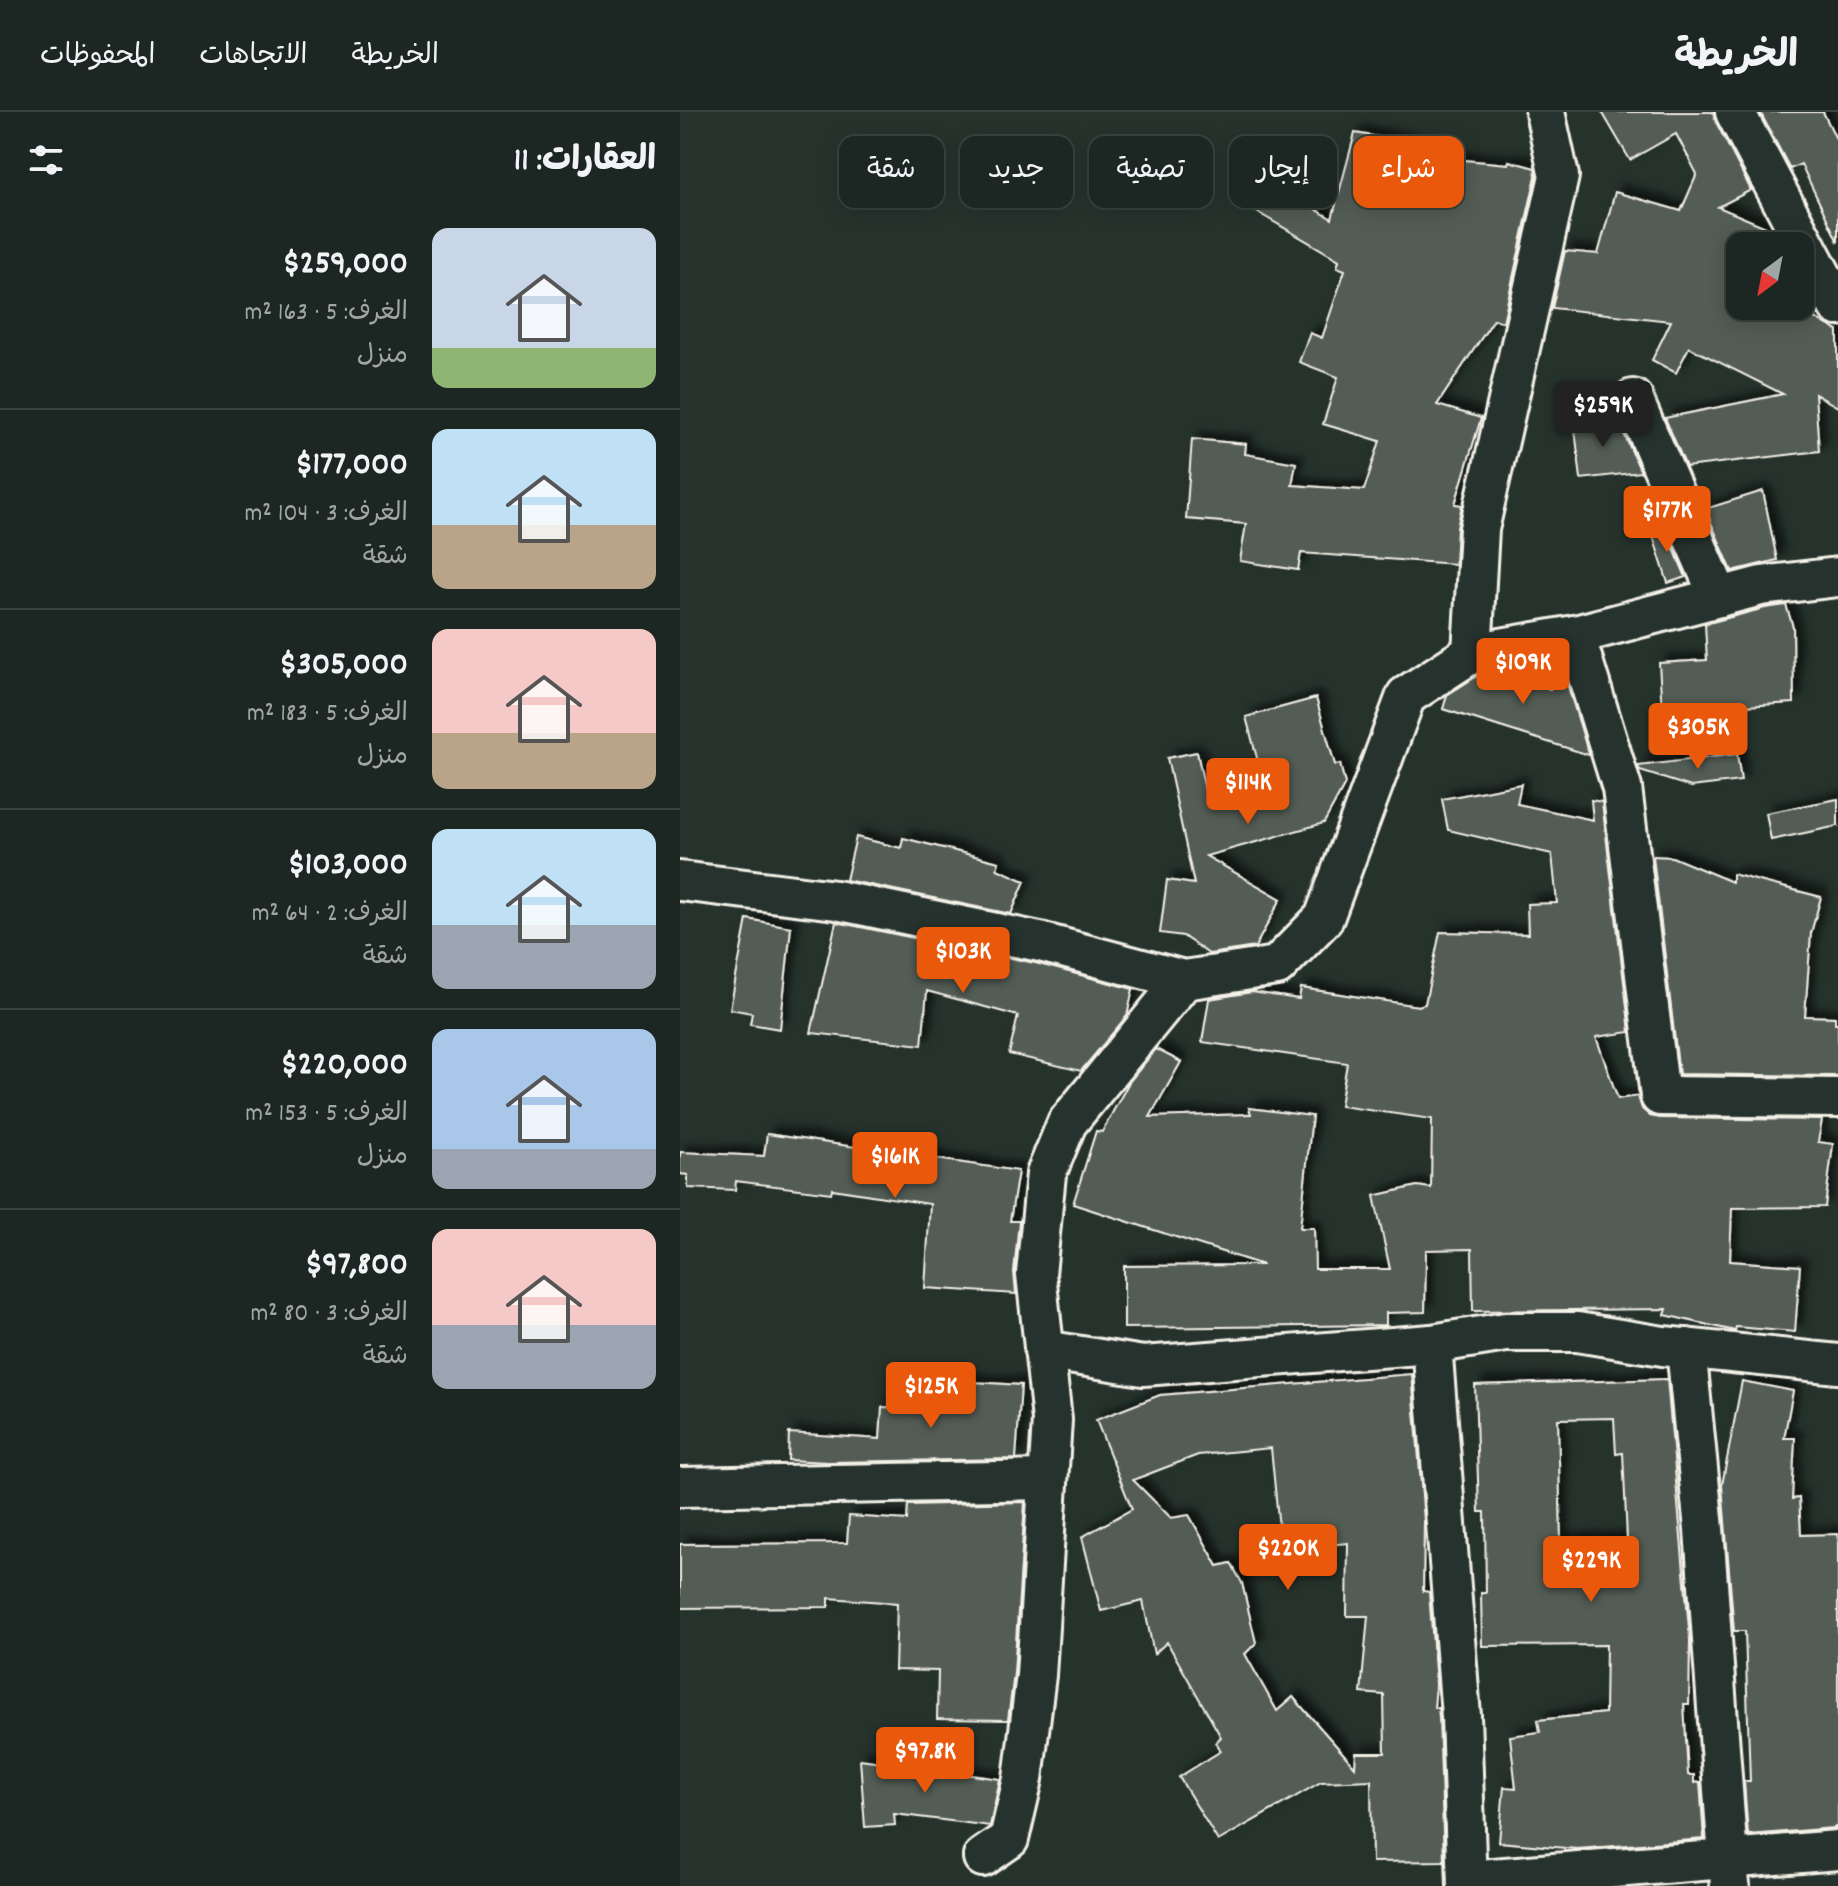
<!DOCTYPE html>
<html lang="ar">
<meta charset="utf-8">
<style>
body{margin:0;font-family:Dekko,"Playpen Sans Arabic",sans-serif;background:#252e2a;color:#f1f3f6;direction:rtl;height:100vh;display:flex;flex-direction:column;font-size:30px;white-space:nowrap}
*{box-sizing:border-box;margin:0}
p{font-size:26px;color:#a0a5a5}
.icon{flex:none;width:44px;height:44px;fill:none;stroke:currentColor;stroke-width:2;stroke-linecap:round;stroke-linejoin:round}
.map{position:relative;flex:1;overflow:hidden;direction:ltr}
.sheet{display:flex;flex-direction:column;background:#1c2622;width:680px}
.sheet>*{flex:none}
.banner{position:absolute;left:24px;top:24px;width:760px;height:72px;direction:rtl;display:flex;gap:16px}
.needle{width:52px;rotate:212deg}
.fabs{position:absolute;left:1046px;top:120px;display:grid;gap:16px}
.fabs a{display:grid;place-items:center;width:88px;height:88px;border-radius:16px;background:#1c2622;box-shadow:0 4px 20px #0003,0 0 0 2px #3a4340;font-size:40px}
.price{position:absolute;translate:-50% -68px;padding:0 18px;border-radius:8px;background:#ea580c;color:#fff;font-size:26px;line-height:52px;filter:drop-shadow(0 2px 4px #0008)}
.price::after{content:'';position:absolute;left:50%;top:48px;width:24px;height:18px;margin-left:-12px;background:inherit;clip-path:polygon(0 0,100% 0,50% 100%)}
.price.active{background:#222;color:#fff}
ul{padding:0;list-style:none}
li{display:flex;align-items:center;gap:24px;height:200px;padding:0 24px}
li+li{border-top:2px solid #3a4340}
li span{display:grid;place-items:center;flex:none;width:224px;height:160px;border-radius:16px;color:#555}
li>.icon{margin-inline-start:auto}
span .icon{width:96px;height:96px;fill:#fffc;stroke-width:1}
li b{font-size:34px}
h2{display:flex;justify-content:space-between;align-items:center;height:96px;padding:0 24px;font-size:34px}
.tag{padding:0 28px;border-radius:16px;background:#1c2622;box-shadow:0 4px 20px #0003,0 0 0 2px #3a4340;font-size:28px;line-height:72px}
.tag.active{background:#ea580c;color:#fff}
header{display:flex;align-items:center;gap:48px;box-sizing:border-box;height:112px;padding:0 40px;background:#1c2622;border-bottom:2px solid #3a4340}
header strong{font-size:38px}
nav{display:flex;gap:44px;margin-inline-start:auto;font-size:28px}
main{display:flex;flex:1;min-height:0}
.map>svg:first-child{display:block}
</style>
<header>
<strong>الخريطة</strong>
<nav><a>الخريطة</a><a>الاتجاهات</a><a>المحفوظات</a></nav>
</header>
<main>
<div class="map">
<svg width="1158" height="1774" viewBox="0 0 1158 1774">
<defs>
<filter id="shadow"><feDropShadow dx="7" dy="-7" stdDeviation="4" flood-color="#0009"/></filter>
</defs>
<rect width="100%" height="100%" fill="#26332d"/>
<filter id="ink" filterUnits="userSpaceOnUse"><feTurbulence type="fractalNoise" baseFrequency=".0125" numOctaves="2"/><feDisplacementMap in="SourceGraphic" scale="16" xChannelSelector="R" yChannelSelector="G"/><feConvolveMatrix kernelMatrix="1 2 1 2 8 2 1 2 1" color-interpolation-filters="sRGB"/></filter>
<g filter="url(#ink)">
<g fill="#525c55" stroke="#f4f1e8" stroke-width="2" fill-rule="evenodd" filter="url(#shadow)">
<path d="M922 0H1033L1036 10 1071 78 1038 95 1093 118 1101 134H1060V194H1120V169L1137 202 1135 206 1158 219V295L1135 282 1139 339 1006 355 985 306 1103 282 1009 235 996 261 972 248 991 209 872 196 885 139 918 142 935 80 1001 99 1017 62 996 22 950 48Z"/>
<path d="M1080 0H1143L1158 31V130L1121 52 1110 57Z"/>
<path d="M675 21 764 36 762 46 828 52 829 49 855 56 856 64 823 210 814 207 757 293 801 306 775 392 782 393 777 416 775 452 621 441 618 458 560 449 566 412 506 407 512 327 566 332 565 342 616 351 612 373 684 378 700 329 643 312 658 265 619 250 630 221 642 226 665 158 657 155 659 148 553 86 570 58 652 107Z"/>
<path d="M936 304 961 360 901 367 894 309Z"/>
<path d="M1083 379 1097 448 1052 459 1025 397Z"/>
<path d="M983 411 1006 465 988 471 970 415Z"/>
<path d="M1106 493 1113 515 1114 591 982 599 979 551 1027 548 1025 512 1085 496Z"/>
<path d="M880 548 909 643 763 597 767 583 800 562 815 559 870 577 865 551Z"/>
<path d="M636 586 655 653 660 652 665 672 644 711 526 744 601 787 575 835 529 842 503 824 480 821 487 768 514 772 487 646 517 640 527 688 584 672 566 605Z"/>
<path d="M1057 642 1061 669 1011 675 960 659 958 654Z"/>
<path d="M841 672 837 692 913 708 911 688 922 690 950 920 916 925 938 987 958 984 962 997 970 1004 980 1006 1142 1008 1138 1030 1153 1032 1145 1095 1052 1096 1050 1149 1120 1154 1115 1220 1056 1215 1055 1219 985 1203 987 1197 793 1199 792 1137 746 1138 745 1200 706 1201V1213L444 1216V1154L583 1153 393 1092 416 1019 422 1020 449 970 476 937 501 950 470 1005 571 1002 569 996 632 1004 620 1116H634L635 1157H710L694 1084 737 1074 751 1076 752 1007 660 994 667 951 522 930 529 887 572 880 619 887 621 876 738 894 745 892 760 820 848 822 847 792 877 791 872 742 768 718 762 687Z"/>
<path d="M1158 687V714L1091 728 1086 701Z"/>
<path d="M176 725 221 736 223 726 319 750 317 757 345 769 331 802 166 768Z"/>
<path d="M973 744 992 745 1052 770V762L1141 785 1131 821 1125 904 1155 905V911H1158V964L999 962Z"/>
<path d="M67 807 111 815 100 917 70 912 72 901 50 897Z"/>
<path d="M156 810 355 851 453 877 447 904 401 959 329 942 338 904 247 879 242 933 131 921Z"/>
<path d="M87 1022 338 1059 330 1109H339L334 1160 336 1182 245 1176 250 1092 152 1077 151 1081 56 1069 55 1078 8 1076V1063L0 1062V1040L84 1044Z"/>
<path d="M732 1262 744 1409 743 1479 749 1480 756 1572 754 1596H758L759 1605 764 1749 692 1750 691 1668 641 1670 538 1729 499 1665 541 1639 536 1630 541 1625 487 1530 474 1542 463 1489 421 1499 402 1425 452 1397 416 1308 480 1283ZM591 1336 601 1437 668 1431 667 1504H688L681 1581 704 1583 705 1641H676L675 1655 613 1585 597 1599 565 1542 576 1531 562 1471 551 1451 538 1454 509 1403 491 1406 453 1368 518 1343Z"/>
<path d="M987 1267 1010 1528 1009 1592H1004L1008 1663H1014V1671L1020 1670 1024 1727 897 1737 819 1730 824 1675 836 1676 830 1624 860 1620 858 1608 925 1601 926 1533 802 1534 801 1481H806L805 1400H799L795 1273ZM934 1306 936 1342 943 1341 947 1427 881 1430 878 1307Z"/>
<path d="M259 1268 341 1273 336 1347 148 1350 108 1348 109 1321 200 1327 202 1295 256 1298Z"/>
<path d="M1062 1269 1113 1279 1104 1326H1115L1112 1387 1119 1386 1121 1423 1158 1422V1714L1153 1716 1068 1723 1064 1669H1070L1065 1519H1054L1042 1373Z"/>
<path d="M345 1390 334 1561 328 1608 257 1607 258 1559 215 1558 217 1491 149 1486V1495L0 1496V1432L167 1431 169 1404 227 1408 228 1393Z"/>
<path d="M180 1647 320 1667 310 1714 214 1702 215 1713 185 1715Z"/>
</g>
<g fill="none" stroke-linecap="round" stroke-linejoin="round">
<defs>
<g id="street">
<path d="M1055 0 1158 194"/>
<path d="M953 287 1039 485"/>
<path d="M895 523 942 676 980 984 1158 986"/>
<path d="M792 541 799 417 879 64 865 0"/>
<path d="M0 769 156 788 360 830 504 868 387 1011 366 1062 356 1162 372 1308 356 1563 343 1667 329 1727 303 1745"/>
<path d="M504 868 597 854 644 806 726 584 792 541 895 523 1081 474 1158 465"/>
<path d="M752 1232 781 1604 787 1774"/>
<path d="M1006 1236 1024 1417 1050 1774"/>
<path d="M364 1238 463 1254 752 1232 826 1220H897L983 1234 1158 1252"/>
<path d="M0 1375 368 1368"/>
<path d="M787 1768 1158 1738"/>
</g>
</defs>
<use href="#street" stroke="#f4f1e8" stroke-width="44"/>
<use href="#street" stroke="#26332d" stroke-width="38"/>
</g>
</g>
</svg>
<div class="fabs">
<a><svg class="needle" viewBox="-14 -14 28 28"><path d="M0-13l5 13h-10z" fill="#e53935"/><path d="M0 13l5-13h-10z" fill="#a0a5a5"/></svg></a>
</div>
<b class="price active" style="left:923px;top:337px">$259K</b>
<b class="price" style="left:987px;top:442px">$177K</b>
<b class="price" style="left:843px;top:594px">$109K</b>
<b class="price" style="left:1018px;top:659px">$305K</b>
<b class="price" style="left:568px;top:714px">$114K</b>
<b class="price" style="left:283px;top:883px">$103K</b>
<b class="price" style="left:215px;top:1088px">$161K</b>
<b class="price" style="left:251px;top:1318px">$125K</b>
<b class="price" style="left:608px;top:1480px">$220K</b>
<b class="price" style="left:911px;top:1492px">$229K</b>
<b class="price" style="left:245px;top:1683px">$97.8K</b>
<div class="banner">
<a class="tag active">شراء</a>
<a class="tag">إيجار</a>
<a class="tag">تصفية</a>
<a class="tag">جديد</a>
<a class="tag">شقة</a>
</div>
</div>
<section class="sheet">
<h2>العقارات: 11<svg class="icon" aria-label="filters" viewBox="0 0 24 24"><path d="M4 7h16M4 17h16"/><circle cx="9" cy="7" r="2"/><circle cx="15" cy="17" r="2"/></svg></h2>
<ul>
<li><span style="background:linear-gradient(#c9d6e8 75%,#8fb573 0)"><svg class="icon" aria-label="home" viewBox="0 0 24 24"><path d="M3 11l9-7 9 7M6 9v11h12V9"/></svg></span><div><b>$259,000</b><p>الغرف: 5 · 163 m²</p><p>منزل</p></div></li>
<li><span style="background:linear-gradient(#bfe0f5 60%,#b9a48a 0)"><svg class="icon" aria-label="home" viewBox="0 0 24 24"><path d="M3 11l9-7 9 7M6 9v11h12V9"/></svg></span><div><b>$177,000</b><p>الغرف: 3 · 104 m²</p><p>شقة</p></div></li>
<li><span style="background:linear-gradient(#f6c9c9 65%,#b9a48a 0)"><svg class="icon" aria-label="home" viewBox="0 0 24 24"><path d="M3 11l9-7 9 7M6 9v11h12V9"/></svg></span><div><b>$305,000</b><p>الغرف: 5 · 183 m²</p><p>منزل</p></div></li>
<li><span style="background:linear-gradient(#bfe0f5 60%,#9aa5b1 0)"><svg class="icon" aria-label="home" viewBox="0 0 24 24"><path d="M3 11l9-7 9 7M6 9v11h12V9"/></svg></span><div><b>$103,000</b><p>الغرف: 2 · 64 m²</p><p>شقة</p></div></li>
<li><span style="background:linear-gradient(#a9c7e8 75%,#9aa5b1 0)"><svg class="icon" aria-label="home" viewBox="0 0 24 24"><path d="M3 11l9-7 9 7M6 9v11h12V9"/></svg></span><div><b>$220,000</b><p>الغرف: 5 · 153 m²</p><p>منزل</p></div></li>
<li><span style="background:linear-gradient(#f6c9c9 60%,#9aa5b1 0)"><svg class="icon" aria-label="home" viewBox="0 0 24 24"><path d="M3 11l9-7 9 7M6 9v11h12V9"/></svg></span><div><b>$97,800</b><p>الغرف: 3 · 80 m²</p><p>شقة</p></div></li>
</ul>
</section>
</main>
